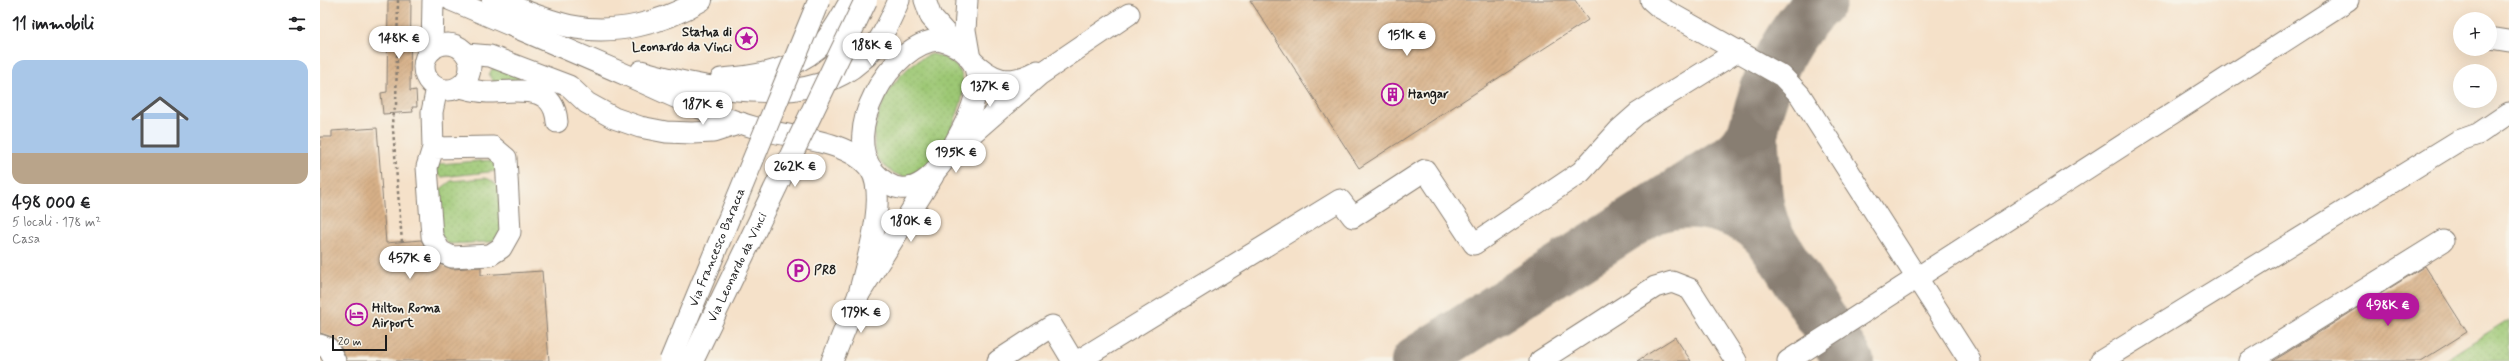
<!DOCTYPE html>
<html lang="it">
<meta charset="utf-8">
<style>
body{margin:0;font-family:Mynerve,sans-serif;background:#f6f6f6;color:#202124;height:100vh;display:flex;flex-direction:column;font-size:15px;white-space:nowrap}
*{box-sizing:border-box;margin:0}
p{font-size:13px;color:#757577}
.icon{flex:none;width:22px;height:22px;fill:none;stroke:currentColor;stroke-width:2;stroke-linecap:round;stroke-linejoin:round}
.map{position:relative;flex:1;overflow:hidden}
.drawer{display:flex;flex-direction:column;background:#fff;width:320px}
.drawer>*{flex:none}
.buttons{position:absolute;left:2133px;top:12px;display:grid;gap:8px}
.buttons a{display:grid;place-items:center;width:44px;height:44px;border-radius:50%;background:#fff;box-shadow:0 4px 16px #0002;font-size:20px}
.scale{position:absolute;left:12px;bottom:10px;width:55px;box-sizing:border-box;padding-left:4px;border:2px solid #1c1c1c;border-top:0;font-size:11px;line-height:14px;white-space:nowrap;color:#1c1c1c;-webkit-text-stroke:3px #f7f3e8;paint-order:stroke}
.price{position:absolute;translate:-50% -34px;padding:0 9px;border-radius:14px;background:#fff;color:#222;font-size:13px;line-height:26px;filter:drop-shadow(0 1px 2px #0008)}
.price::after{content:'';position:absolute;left:50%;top:24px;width:12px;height:9px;margin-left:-6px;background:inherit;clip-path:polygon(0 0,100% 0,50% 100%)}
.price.on{background:#b5179e;color:#fff}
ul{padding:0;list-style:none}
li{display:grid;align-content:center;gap:8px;height:212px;padding:0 12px}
li span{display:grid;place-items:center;height:124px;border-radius:12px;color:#555}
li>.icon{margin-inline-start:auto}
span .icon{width:72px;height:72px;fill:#fffc;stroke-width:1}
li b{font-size:17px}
h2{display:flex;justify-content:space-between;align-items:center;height:48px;padding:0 12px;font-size:17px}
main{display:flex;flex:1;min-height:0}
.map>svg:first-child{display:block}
</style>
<main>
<section class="drawer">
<h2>11 immobili<svg class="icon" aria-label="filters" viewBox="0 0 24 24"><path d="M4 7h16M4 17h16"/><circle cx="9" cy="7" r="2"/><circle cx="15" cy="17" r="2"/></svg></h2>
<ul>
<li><span style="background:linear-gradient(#a9c7e8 75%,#b9a48a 0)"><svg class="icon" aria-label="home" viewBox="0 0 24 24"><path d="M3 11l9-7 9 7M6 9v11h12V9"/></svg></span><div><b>498 000 €</b><p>5 locali · 178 m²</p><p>Casa</p></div></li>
</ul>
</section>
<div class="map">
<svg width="2189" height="361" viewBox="0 0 2189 361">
<defs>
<pattern id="grass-dots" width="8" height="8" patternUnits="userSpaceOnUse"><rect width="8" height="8" fill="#9dc874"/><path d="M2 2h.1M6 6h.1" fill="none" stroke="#87ab64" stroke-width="1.8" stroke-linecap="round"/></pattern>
<pattern id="building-hatch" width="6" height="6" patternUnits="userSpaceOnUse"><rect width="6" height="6" fill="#d7b088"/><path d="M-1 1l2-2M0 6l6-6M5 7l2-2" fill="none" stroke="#b89775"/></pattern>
</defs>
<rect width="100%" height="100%" fill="#f7f3e8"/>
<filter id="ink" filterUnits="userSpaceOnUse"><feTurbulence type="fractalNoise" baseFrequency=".025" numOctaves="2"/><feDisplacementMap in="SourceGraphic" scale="8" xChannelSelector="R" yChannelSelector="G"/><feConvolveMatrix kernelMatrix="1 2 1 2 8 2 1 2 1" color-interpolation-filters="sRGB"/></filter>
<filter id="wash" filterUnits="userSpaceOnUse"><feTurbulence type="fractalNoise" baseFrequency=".012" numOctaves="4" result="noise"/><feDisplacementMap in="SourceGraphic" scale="16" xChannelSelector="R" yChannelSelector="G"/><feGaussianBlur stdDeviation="0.9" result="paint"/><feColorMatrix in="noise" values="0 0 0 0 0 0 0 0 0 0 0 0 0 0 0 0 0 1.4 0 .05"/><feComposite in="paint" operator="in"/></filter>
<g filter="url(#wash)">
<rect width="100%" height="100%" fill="#f5e1c9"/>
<g fill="url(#grass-dots)" stroke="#5c7248">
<path d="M612 54C656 64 645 97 631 129 621 148 614 175 588 177 576 177 565 167 557 159 556 152 554 145 554 138 556 104 579 65 612 54Z"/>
<path d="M173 67 207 80 173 82 169 75Z"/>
<path d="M172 160H176L178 171 122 177 117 174 116 166 119 164Z"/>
<path d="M165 178C187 183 183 211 184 229L176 239 170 242 128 244 121 237 118 191 131 181Z"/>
<path d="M2189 319V361H2123Z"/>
</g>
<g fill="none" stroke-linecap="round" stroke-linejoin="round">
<g stroke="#887e72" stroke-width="50">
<path d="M1502 0C1466 34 1446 77 1435 124 1432 138 1435 156 1436 170 1437 195 1439 215 1450 238L1529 361"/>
<path d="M1331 210C1376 194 1432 209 1458 250"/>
<path d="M1096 361 1409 160C1423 151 1429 141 1435 126"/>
</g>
</g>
<g id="blocks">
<g fill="url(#building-hatch)">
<path d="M68 0H91L90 91 96 90 97 107H92L93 112 63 114 61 93 67 92Z"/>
<path d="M930 0H1255L1268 20 1039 168Z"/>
<path d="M57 128 66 243 101 240 115 262 132 269 161 267V275L222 271 229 361H27L18 342 12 337 0 333V137H12V131Z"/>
<path d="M2105 266 2147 332 2101 361H1953Z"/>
<path d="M1355 337 1371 361H1317Z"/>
</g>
</g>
</g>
<g filter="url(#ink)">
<use href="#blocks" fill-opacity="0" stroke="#887e72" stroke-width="1"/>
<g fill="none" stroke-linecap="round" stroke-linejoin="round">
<defs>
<g id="minor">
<path d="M131 0C191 25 251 51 311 77 353 96 396 117 440 129 472 138 531 140 551 170 568 197 546 264 539 294"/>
<path d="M605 0 611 17 637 46"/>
<path d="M647 0 645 30 650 59"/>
<path d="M1331 0 1339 7 1462 76 1480 95 1650 361"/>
<path d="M2170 38 2189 41"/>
<path d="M619 40C675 54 658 101 638 137 622 168 591 212 555 173 518 135 571 42 619 40Z"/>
<circle cx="127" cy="67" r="23"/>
<path d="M112 50 113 0"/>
<path d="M146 54 170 56 249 86 267 103 294 118 320 127 346 132 372 133 393 132 421 123"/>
<path d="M650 59C673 82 689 86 718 71"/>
<path d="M321 71C384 89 487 110 541 61 559 46 570 21 579 0"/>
<path d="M401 79C434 77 472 71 498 48 512 36 521 16 531 0"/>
<path d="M140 87C148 89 158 92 167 92 196 92 234 82 237 122"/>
<path d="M640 144 719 75 809 14"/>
<path d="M113 148 173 147 186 158 190 232 181 248 170 255 132 257 120 251 112 236 107 167 113 148 112 112 117 88"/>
<path d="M0 345 8 348 15 361"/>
<path d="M512 361 539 294 613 176"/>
<path d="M678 361 732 326 753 361"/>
<path d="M758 361 1020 200 1033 217 1105 170 1154 244 1261 172 1300 129 1317 114 1418 51"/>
<path d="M1220 361 1335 287 1352 282 1370 289 1416 361"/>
<path d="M1468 361 2028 0"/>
<path d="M1781 361 2138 141 2158 134 2189 113"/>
<path d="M1930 361 2123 241"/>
</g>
<path id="major" d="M173 0C198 8 223 20 249 26 294 36 343 23 381 0"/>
</defs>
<use href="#minor" stroke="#887e72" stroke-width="23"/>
<use href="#major" stroke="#887e72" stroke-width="24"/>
<path stroke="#887e72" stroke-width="2.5" stroke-dasharray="3 3" stroke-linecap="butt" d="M78 0 76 106 72 117 82 242"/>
<use href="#minor" stroke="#fff" stroke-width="21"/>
<use href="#major" stroke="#fff" stroke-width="22"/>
<defs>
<g id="minor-bridge">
<path id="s1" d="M350 361 499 0"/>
</g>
<g id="major-bridge">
<path id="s2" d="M372 361 546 0"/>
</g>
</defs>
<use href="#minor-bridge" stroke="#887e72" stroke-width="23" stroke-linecap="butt"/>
<use href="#major-bridge" stroke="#887e72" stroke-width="24" stroke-linecap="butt"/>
<use href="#minor-bridge" stroke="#fff" stroke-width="21"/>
<use href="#major-bridge" stroke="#fff" stroke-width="22"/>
</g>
</g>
<defs>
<symbol id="sight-ring" viewBox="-11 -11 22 22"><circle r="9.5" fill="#f7f3e8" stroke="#b5179e" stroke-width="1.5"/><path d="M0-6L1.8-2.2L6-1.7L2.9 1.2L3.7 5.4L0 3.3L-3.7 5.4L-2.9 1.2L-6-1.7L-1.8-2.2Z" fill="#b5179e"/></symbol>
<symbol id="building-ring" viewBox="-11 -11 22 22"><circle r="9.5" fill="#f7f3e8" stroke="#b5179e" stroke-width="1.5"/><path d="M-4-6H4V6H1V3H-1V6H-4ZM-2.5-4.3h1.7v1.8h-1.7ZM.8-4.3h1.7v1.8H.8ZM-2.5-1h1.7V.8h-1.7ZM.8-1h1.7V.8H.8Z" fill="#b5179e"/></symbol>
<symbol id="parking-ring" viewBox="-11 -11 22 22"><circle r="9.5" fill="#f7f3e8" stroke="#b5179e" stroke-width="1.5"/><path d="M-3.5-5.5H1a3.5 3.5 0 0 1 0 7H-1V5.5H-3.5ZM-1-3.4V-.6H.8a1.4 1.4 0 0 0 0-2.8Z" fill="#b5179e"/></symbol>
<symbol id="hotel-ring" viewBox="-11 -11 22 22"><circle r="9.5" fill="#f7f3e8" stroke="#b5179e" stroke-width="1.5"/><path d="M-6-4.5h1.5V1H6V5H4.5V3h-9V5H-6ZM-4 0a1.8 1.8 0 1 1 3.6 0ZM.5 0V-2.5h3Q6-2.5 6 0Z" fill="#b5179e"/></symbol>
</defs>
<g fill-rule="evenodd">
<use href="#sight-ring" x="414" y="26" width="25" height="25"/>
<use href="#building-ring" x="1060" y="82" width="25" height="25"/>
<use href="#parking-ring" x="466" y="258" width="25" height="25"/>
<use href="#hotel-ring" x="24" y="302" width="25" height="25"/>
</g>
<g text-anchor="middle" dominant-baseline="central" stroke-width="3.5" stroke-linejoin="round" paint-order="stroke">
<g font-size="13" font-weight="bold" fill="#1c1c1c" stroke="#f7f3e8" text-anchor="start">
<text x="412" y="32" text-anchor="end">Statua di<tspan x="412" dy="15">Leonardo da Vinci</tspan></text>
<text x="1088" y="94">Hangar</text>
<text x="494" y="270">PR8</text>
<text x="52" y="308">Hilton Roma<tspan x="52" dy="15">Airport</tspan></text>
</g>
<g font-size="13" fill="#1c1c1c" stroke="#f7f3e8">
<text stroke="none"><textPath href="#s1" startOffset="123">Via Francesco Baracca</textPath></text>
<text stroke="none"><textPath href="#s2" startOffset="104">Via Leonardo da Vinci</textPath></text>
</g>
</g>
</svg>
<div class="buttons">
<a>+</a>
<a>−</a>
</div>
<div class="scale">20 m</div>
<b class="price" style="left:1087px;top:57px">151K €</b>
<b class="price" style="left:79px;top:60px">148K €</b>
<b class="price" style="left:552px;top:67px">188K €</b>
<b class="price" style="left:670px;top:108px">137K €</b>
<b class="price" style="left:383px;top:126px">187K €</b>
<b class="price" style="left:636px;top:174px">195K €</b>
<b class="price" style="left:475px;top:188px">262K €</b>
<b class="price" style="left:591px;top:243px">180K €</b>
<b class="price" style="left:90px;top:280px">457K €</b>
<b class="price on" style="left:2068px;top:327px">498K €</b>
<b class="price" style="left:541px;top:334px">179K €</b>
</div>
</main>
